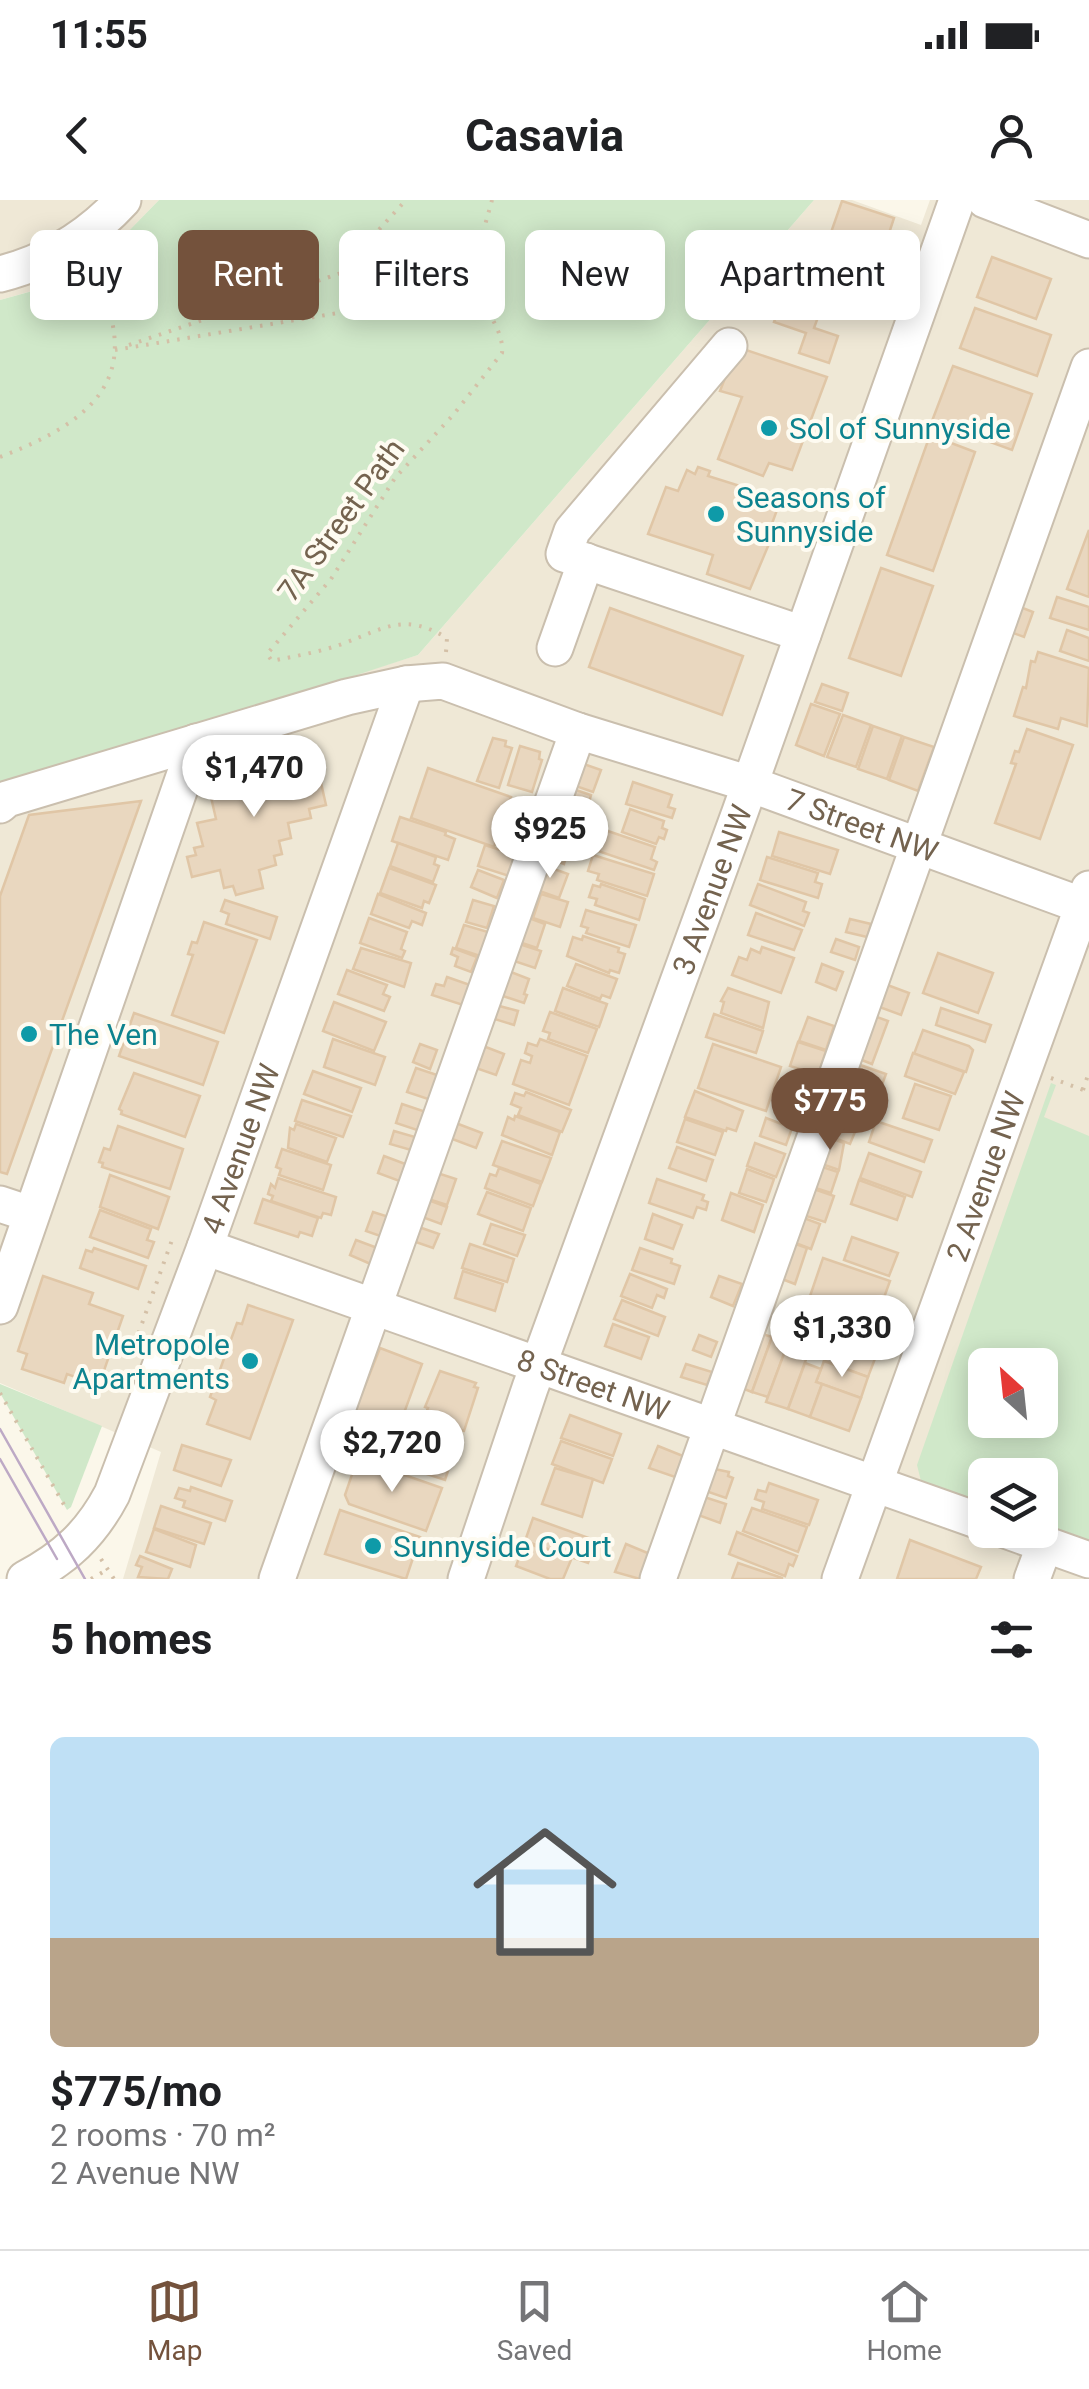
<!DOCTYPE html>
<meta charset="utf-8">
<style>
body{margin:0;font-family:Roboto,sans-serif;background:#f6f6f6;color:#202124;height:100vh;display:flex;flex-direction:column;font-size:38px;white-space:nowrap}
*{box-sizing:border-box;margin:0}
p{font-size:32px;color:#757577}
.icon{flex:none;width:55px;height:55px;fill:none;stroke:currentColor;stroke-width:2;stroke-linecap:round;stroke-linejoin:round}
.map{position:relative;height:1379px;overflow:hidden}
.sheet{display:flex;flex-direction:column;background:#fff;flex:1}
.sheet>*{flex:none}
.hud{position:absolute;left:30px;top:30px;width:1030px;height:90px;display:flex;gap:20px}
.needle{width:65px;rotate:333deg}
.buttons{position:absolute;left:968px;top:1148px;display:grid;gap:20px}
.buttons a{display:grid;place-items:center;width:90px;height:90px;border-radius:15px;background:#fff;box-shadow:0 5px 25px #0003;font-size:50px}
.price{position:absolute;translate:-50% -85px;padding:0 22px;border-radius:35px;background:#fff;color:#222;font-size:32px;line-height:65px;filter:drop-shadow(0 2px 5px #0008)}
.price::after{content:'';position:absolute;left:50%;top:60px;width:30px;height:22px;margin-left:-15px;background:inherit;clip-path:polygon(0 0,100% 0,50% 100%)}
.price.selected{background:#74523c;color:#fff}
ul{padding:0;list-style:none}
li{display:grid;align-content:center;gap:20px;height:530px;padding:0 50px}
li+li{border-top:2px solid #e0e0e0}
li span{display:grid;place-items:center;height:310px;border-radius:15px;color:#555}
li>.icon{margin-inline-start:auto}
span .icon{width:180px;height:180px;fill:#fffc;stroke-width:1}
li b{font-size:42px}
h2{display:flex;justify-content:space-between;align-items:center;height:120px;padding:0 50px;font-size:42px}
.chip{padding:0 35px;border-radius:15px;background:#fff;box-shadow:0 5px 25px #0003;font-size:35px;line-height:90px}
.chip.selected{background:#74523c;color:#fff}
.status{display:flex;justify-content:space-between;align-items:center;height:70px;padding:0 50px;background:#fff;direction:ltr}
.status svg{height:28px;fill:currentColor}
header{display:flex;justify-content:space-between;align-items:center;height:130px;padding:0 50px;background:#fff;font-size:45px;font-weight:700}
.tab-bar{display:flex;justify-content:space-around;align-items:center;height:140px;border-top:2px solid #e0e0e0;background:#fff;font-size:28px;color:#757577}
.tab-bar a{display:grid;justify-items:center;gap:5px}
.tab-bar .selected{color:#74523c}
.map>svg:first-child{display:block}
</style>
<div class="status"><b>11:55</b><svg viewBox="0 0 49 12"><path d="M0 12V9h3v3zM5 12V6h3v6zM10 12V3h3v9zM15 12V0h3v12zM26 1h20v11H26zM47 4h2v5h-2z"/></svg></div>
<header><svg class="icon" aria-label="back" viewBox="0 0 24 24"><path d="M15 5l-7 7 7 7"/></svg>Casavia<svg class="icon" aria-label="person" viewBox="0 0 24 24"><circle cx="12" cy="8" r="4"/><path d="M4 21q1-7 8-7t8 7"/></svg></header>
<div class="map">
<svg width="1089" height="1379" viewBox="0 0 1089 1379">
<rect width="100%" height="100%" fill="#fbf7ea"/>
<g fill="#efe8d6" fill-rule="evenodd">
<path d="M0 0H159L118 42 53 85 0 100Z"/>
<path d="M814 0H852L921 25 930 0H1089V1379H123L161 1252 0 1183V585L418 455ZM985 1165H1040V1220H985ZM985 1275H1040V1330H985Z"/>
</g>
<g fill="#d0e8c9" fill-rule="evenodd">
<path d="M159 0H814L418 455 213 522 0 585V100L54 85 118 42Z"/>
<path d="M1051 883 1056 885 1044 917 1089 936V1341L1040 1323V1275H985V1304L921 1281 917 1265ZM985 1165H1040V1220H985Z"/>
<path d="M0 1184 102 1226 71 1307 67 1310 0 1193Z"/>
</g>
<g fill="#e9d7bf" stroke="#e0c6a6" stroke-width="2.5">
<path d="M842 1 894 18 877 70 858 64 841 111 787 92 806 40 826 47Z"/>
<path d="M992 57 1051 79 1036 119 977 97Z"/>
<path d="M783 96 821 109 814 128 838 136 829 163 799 153 806 133 774 122Z"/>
<path d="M975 108 1051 135 1037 176 960 148Z"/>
<path d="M737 147 827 177 792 270 769 263 763 276 718 259 742 197 720 191Z"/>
<path d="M953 166 1032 194 1012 250 932 221Z"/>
<path d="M930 235 975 252 933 371 887 355Z"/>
<path d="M698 267 710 271 708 276 781 299 770 329 774 332 750 389 707 374 713 355 648 334 666 287 678 291 687 270 695 274Z"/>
<path d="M1089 330V397L1067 389Z"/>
<path d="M881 368 933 386 901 476 849 458Z"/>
<path d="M1057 397 1089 407V430L1050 418Z"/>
<path d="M1010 403 1033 412 1024 437 1000 428Z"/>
<path d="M610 408 743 456 722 515 589 467Z"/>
<path d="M1067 430 1089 438V461L1060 451Z"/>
<path d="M1038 452 1089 468 1087 526 1061 518 1058 529 1014 516 1023 487 1026 488 1031 461 1035 462Z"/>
<path d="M822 484 848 493 842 511 815 502Z"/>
<path d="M811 504 840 514 824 556 796 545Z"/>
<path d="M843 515 871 525 856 567 827 557Z"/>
<path d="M873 526 902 536 887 579 858 569Z"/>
<path d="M1027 529 1073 545 1040 639 995 623 1016 564 1011 563 1015 551 1019 552Z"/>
<path d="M904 537 934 547 918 591 889 580Z"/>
<path d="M493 538 506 541 505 546 512 548 499 588 477 581Z"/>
<path d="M520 546 540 552 539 559 542 560 532 592 508 585Z"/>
<path d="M280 556 282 565 294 562 296 570 317 565 326 605 309 609 311 618 288 623 291 638 279 641 282 654 274 656 276 665 259 670 263 688 236 695 233 686 224 688 220 670 192 677 187 657 196 655 194 648 203 646 197 623 216 619 210 593 221 590 219 580 233 576 231 567Z"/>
<path d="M578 562 601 570 593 592 570 584Z"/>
<path d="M428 568 511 597 494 647 411 618Z"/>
<path d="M633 582 672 595 668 607 675 609 672 618 626 604Z"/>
<path d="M570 588 591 595 587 610 565 603Z"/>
<path d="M141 601 7 974 0 972V696L29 615Z"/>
<path d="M630 609 664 621 662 628 667 630 664 639 659 637 656 644 622 632Z"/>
<path d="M559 611 582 619 577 634 554 626Z"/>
<path d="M400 617 446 632 445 635 455 639 448 660 392 641Z"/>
<path d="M602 629 655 647 651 659 657 662 654 670 595 650Z"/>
<path d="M779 632 838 650 830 674 772 656Z"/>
<path d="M549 637 569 645 564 664 542 655Z"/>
<path d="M398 643 436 657 434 664 439 666 433 682 390 666Z"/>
<path d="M485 645 516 655 509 676 478 666Z"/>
<path d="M593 655 654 674 647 696 597 680 599 674 588 671Z"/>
<path d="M767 657 818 673 815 682 822 684 818 698 760 680Z"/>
<path d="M540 664 568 674 559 698 531 688Z"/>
<path d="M389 668 436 685 429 703 424 701 422 708 380 693Z"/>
<path d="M478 670 504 680 497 698 471 687Z"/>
<path d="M601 684 645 699 639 720 595 705 597 699 589 697 593 685 600 687Z"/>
<path d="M758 684 806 702 803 711 809 713 804 726 750 705Z"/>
<path d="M378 694 426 713 422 725 412 721 409 728 371 714Z"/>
<path d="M541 694 568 702 560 727 533 718Z"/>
<path d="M225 700 277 717 270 739 226 724 229 714 221 711Z"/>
<path d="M473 700 494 706 487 728 466 722Z"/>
<path d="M586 710 636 725 629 747 586 733 588 728 581 726Z"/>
<path d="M756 713 802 730 794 750 748 735Z"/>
<path d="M521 715 545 724 537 748 513 740Z"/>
<path d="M369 718 407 732 401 749 405 751 402 758 360 743Z"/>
<path d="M850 719 871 724 867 737 846 732Z"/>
<path d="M204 722 257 740 224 833 172 815 193 755 188 754 192 742 197 743Z"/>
<path d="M464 725 488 732 480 756 456 748Z"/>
<path d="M583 736 619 748 618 752 625 754 619 773 610 770 609 773 567 756 573 737 582 740Z"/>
<path d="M836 739 859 747 855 760 831 752Z"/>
<path d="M513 742 541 751 535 768 508 759Z"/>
<path d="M762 747 794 758 781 793 732 775 739 757 747 760 751 749 760 753Z"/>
<path d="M361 748 411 763 404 787 353 769Z"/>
<path d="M453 748 477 757 471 772 455 766 458 757 451 754Z"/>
<path d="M938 753 993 773 978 813 923 793Z"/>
<path d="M576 764 617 779 610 798 602 795 600 799 567 786Z"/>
<path d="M822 764 843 772 836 790 816 782Z"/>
<path d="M503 769 529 779 524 794 527 795 524 803 494 793Z"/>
<path d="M347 770 387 785 383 794 390 797 384 811 338 794Z"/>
<path d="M447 777 470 785 463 805 432 795 436 784 444 786Z"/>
<path d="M882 783 909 793 901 815 874 805Z"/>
<path d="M563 788 607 804 599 827 555 811Z"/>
<path d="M728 788 769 802 763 828 721 813 724 802 721 801Z"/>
<path d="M334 802 386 822 374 851 323 831Z"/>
<path d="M492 804 518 811 514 825 488 817Z"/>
<path d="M941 808 991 825 985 842 936 825Z"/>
<path d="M550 812 597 829 588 853 548 839 550 833 543 831Z"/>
<path d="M134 813 218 842 203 885 119 856Z"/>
<path d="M866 813 888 821 872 864 849 855Z"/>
<path d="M714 814 763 831 756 853 706 837Z"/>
<path d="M808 817 834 826 826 850 799 841Z"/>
<path d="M923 830 969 846 973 850 966 872 914 854Z"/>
<path d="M333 839 385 857 375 885 324 867Z"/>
<path d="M540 839 587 856 569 905 513 884 521 860 530 863 532 856 525 853 528 843 537 846Z"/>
<path d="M798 842 826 851 818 875 790 866Z"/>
<path d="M420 844 437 850 430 869 413 862Z"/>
<path d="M478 844 504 854 496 875 470 866Z"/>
<path d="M713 844 781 867 766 911 698 888Z"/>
<path d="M913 853 964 872 955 894 905 876Z"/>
<path d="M852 862 886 874 876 901 862 896 858 906 839 900Z"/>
<path d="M416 868 440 876 431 900 407 892Z"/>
<path d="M313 871 361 888 352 912 304 894Z"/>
<path d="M134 873 200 896 185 937 121 914 122 911 119 909Z"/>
<path d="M915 884 951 896 939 930 903 918Z"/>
<path d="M695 891 743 911 736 931 727 928 726 931 685 917Z"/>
<path d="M526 892 571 910 562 932 518 915 521 908 511 904 515 893 524 896Z"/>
<path d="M302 900 351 916 343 937 295 921Z"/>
<path d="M402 904 426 912 420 931 396 923Z"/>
<path d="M515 916 560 932 552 955 502 935 508 917 514 920Z"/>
<path d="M830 917 857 927 850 944 824 934Z"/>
<path d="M766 918 792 928 786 945 760 936Z"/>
<path d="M685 919 723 932 715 955 677 942Z"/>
<path d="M876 921 932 940 924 962 869 942Z"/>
<path d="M453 922 482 933 476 948 447 937Z"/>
<path d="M296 924 336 938 327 962 288 948 290 928 294 930Z"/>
<path d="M118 926 183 949 170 989 102 967 103 963 99 962 104 948 110 950Z"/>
<path d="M394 931 415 937 411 950 390 944Z"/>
<path d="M822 935 844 943 839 970 816 962Z"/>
<path d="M502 941 551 958 542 982 493 965Z"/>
<path d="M755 943 785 954 776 977 747 966Z"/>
<path d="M677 947 713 960 706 981 669 968Z"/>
<path d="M282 949 331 965 323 990 279 975 281 969 276 967Z"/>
<path d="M869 953 921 972 912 997 860 978Z"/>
<path d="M384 956 408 965 402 982 378 973Z"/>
<path d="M813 964 838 972 831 993 806 985Z"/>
<path d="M499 968 541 984 533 1006 485 988 490 974 496 976Z"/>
<path d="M747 969 774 979 766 1002 739 993Z"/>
<path d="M431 971 456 979 447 1005 422 997Z"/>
<path d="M110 975 169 997 158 1029 100 1007Z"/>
<path d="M278 978 336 997 331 1015 323 1013 321 1018 271 1001 273 996 268 994 271 984 275 988Z"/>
<path d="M657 979 704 995 702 1000 708 1002 706 1010 697 1007 693 1018 649 1003Z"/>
<path d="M859 980 905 997 897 1020 851 1004Z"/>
<path d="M808 987 834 996 825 1022 800 1014Z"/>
<path d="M487 992 531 1008 523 1031 478 1014Z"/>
<path d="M731 993 763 1005 754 1032 722 1020Z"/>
<path d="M423 998 447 1007 441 1024 417 1015Z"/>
<path d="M263 999 318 1018 312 1036 300 1032 298 1037 255 1023Z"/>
<path d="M100 1010 151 1029 147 1040 154 1042 148 1058 90 1037Z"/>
<path d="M373 1012 389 1017 383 1037 366 1031Z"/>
<path d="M653 1014 682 1025 673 1049 645 1039Z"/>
<path d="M793 1014 820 1024 811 1049 785 1039Z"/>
<path d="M491 1024 525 1035 517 1056 484 1044Z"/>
<path d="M416 1026 439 1034 433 1048 410 1040Z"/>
<path d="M852 1037 898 1053 889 1076 844 1060Z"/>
<path d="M356 1040 380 1049 373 1065 350 1055Z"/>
<path d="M787 1041 807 1048 795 1084 774 1076Z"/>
<path d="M470 1044 514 1059 507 1082 462 1068Z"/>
<path d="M94 1048 146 1066 138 1089 80 1068 86 1050 92 1052Z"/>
<path d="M640 1048 672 1059 671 1063 680 1066 674 1084 632 1070Z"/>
<path d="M823 1058 890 1081 873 1128 807 1105Z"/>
<path d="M463 1071 503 1084 495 1111 455 1098Z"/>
<path d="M630 1074 667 1089 664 1098 657 1095 652 1108 621 1096Z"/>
<path d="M43 1076 93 1093 89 1104 123 1116 99 1185 67 1174 64 1183 22 1169 27 1154 18 1151Z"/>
<path d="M719 1076 742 1084 733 1106 711 1097Z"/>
<path d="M622 1100 665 1117 658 1136 614 1119Z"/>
<path d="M248 1105 293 1120 250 1239 207 1224 216 1200 210 1197 237 1123 242 1124Z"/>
<path d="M822 1115 873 1134 867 1151 829 1137 828 1141 815 1136Z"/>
<path d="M613 1124 649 1137 641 1159 605 1146Z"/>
<path d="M753 1131 772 1137 752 1192 734 1185Z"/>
<path d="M699 1135 717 1142 711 1157 693 1150Z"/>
<path d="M772 1137 788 1143 768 1197 752 1192Z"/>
<path d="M829 1137 876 1156 868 1177 824 1161Z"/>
<path d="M788 1143 791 1144 790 1147 808 1154 788 1209 766 1202Z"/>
<path d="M380 1148 422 1164 389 1254 346 1239 345 1236Z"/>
<path d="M824 1161 868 1177 861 1198 816 1182Z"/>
<path d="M805 1163 821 1169 816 1182 822 1184 810 1217 788 1209Z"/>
<path d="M686 1164 712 1172 707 1185 681 1177Z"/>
<path d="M440 1171 476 1183 474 1187 478 1188 464 1231 424 1218 428 1208 425 1207Z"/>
<path d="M822 1184 861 1198 849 1231 810 1217Z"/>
<path d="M570 1215 621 1234 613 1256 561 1238Z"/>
<path d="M423 1221 461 1232 445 1280 408 1268 411 1258 407 1257Z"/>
<path d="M561 1241 612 1259 603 1283 552 1264Z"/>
<path d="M182 1245 231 1260 221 1286 174 1270Z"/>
<path d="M658 1246 683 1256 675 1277 649 1268Z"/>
<path d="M364 1261 442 1288 426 1331 349 1304 345 1295 355 1266 356 1262Z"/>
<path d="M705 1267 729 1272 728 1276 733 1278 726 1298 697 1288Z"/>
<path d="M555 1268 593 1279 582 1317 542 1304Z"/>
<path d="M769 1283 818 1300 809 1325 762 1309 764 1302 755 1299 758 1290 766 1292Z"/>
<path d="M191 1287 232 1301 225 1321 183 1307 185 1301 175 1298 179 1288 190 1291Z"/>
<path d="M695 1294 726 1304 720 1323 690 1312Z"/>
<path d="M161 1306 211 1323 204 1344 154 1328Z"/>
<path d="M752 1308 807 1327 798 1352 743 1331Z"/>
<path d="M340 1310 420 1337 406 1379 325 1354Z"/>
<path d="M533 1318 597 1341 588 1363 525 1341Z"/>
<path d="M154 1329 196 1345 190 1367 146 1352Z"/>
<path d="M737 1332 797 1356 793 1366 789 1364 785 1376 729 1354Z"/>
<path d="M910 1340 981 1367 976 1379H897Z"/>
<path d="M525 1342 571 1360 563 1379H550L516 1366Z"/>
<path d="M626 1344 650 1354 640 1379 615 1372Z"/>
<path d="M140 1356 172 1369 168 1379 138 1377 142 1367 136 1365Z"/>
<path d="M738 1363 782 1378V1379H732Z"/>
</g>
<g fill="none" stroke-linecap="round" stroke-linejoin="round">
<defs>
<g id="minor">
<path d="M985 0 1089 40"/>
<path d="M0 74C48 62 89 37 123 0"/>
<path d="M729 146 572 331 564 354 803 434"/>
<path d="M555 448 586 361"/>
<path id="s1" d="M0 605 7 599 347 497 406 484 443 481 578 531 750 584 1089 708"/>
<path d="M0 1004 30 1014"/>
<path id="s2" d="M205 1047 985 1323"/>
<path d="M0 1106 196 542"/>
<path d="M1005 1330 1089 1360"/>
<path id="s3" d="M25 1379C65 1358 91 1334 112 1294L205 1047 406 484"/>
<path d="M277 1379 578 531"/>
<path id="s4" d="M466 1379 530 1188 740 612 957 0"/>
<path d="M658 1379 1089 167"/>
<path id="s5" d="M840 1379 1089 689"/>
<path d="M1032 1379 1045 1344"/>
</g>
</defs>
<use href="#minor" stroke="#cabfae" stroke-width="39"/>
<g stroke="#d4c0a7" stroke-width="4" stroke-dasharray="2.5 8" stroke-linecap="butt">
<path d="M350 70 359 78 403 94"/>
<path d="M129 145 350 70 364 46 406 0"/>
<path d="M115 150 362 109 429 89 460 88 481 93"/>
<path d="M0 257C97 220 148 174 91 68"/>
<path d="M446 452 447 438C404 412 385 428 342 444 320 452 295 456 272 461L267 454 331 379 395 278 454 214 502 153C504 134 490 118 484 101 470 66 483 34 492 0"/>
<path d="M1051 878 1089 892"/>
<path d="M1083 890 1089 872"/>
<path d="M135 1143 172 1040"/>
<path d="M0 1193 67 1310"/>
<path d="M101 1359 114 1379"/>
<path d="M91 1379 108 1369"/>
</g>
<use href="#minor" stroke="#fff" stroke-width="35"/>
<g stroke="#bda9c5" stroke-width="2.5">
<path d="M0 1229 85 1379"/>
<path d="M0 1259 57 1359"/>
</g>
</g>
<g fill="#0f9aa8" stroke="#fefbf1" stroke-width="4">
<circle cx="769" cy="228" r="10"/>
<circle cx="716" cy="314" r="10"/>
<circle cx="29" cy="834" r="10"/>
<circle cx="250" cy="1161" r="10"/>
<circle cx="373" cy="1346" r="10"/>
</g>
<g text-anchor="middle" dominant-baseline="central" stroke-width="8" stroke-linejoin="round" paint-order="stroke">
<g font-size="30" fill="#0d838f" stroke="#fefbf1" text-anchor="start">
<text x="789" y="228">Sol of Sunnyside</text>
<text x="736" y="297">Seasons of<tspan x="736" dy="34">Sunnyside</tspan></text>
<text x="49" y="834">The Ven</text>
<text x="230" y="1144" text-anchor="end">Metropole<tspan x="230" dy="34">Apartments</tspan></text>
<text x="393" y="1346">Sunnyside Court</text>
</g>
<g font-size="30" fill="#74634f" stroke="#fefbf1">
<text transform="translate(341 320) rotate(-54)">7A Street Path</text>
<text stroke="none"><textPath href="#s1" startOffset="905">7 Street NW</textPath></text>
<text stroke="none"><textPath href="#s4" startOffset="732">3 Avenue NW</textPath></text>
<text stroke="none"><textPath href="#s3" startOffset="492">4 Avenue NW</textPath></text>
<text stroke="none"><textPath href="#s5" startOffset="428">2 Avenue NW</textPath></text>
<text stroke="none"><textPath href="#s2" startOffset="412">8 Street NW</textPath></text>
</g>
</g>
</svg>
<div class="buttons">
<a><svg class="needle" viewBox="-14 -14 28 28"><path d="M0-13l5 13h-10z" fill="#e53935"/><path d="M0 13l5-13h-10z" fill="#757577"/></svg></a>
<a><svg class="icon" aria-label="layers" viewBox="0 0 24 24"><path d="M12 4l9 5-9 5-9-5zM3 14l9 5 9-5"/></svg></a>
</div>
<b class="price" style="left:254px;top:620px">$1,470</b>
<b class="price" style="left:550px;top:681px">$925</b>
<b class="price selected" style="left:830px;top:953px">$775</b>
<b class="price" style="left:842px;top:1180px">$1,330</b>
<b class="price" style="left:392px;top:1295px">$2,720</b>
<div class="hud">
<a class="chip">Buy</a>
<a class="chip selected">Rent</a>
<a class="chip">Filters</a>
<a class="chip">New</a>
<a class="chip">Apartment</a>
</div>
</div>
<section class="sheet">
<h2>5 homes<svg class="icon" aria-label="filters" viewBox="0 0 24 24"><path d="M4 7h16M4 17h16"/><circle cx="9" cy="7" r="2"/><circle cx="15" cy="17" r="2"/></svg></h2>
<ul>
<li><span style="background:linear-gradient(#bfe0f5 65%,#b9a48a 0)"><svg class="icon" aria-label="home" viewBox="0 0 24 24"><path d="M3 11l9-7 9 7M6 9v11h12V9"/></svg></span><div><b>$775/mo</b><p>2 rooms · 70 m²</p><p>2 Avenue NW</p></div></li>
</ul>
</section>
<nav class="tab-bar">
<a class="selected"><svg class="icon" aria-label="map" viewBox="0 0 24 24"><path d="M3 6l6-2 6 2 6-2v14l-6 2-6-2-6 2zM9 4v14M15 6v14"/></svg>Map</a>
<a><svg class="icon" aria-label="saved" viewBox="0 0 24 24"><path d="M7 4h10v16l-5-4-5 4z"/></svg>Saved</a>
<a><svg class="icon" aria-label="home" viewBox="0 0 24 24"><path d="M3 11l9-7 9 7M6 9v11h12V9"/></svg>Home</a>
</nav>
